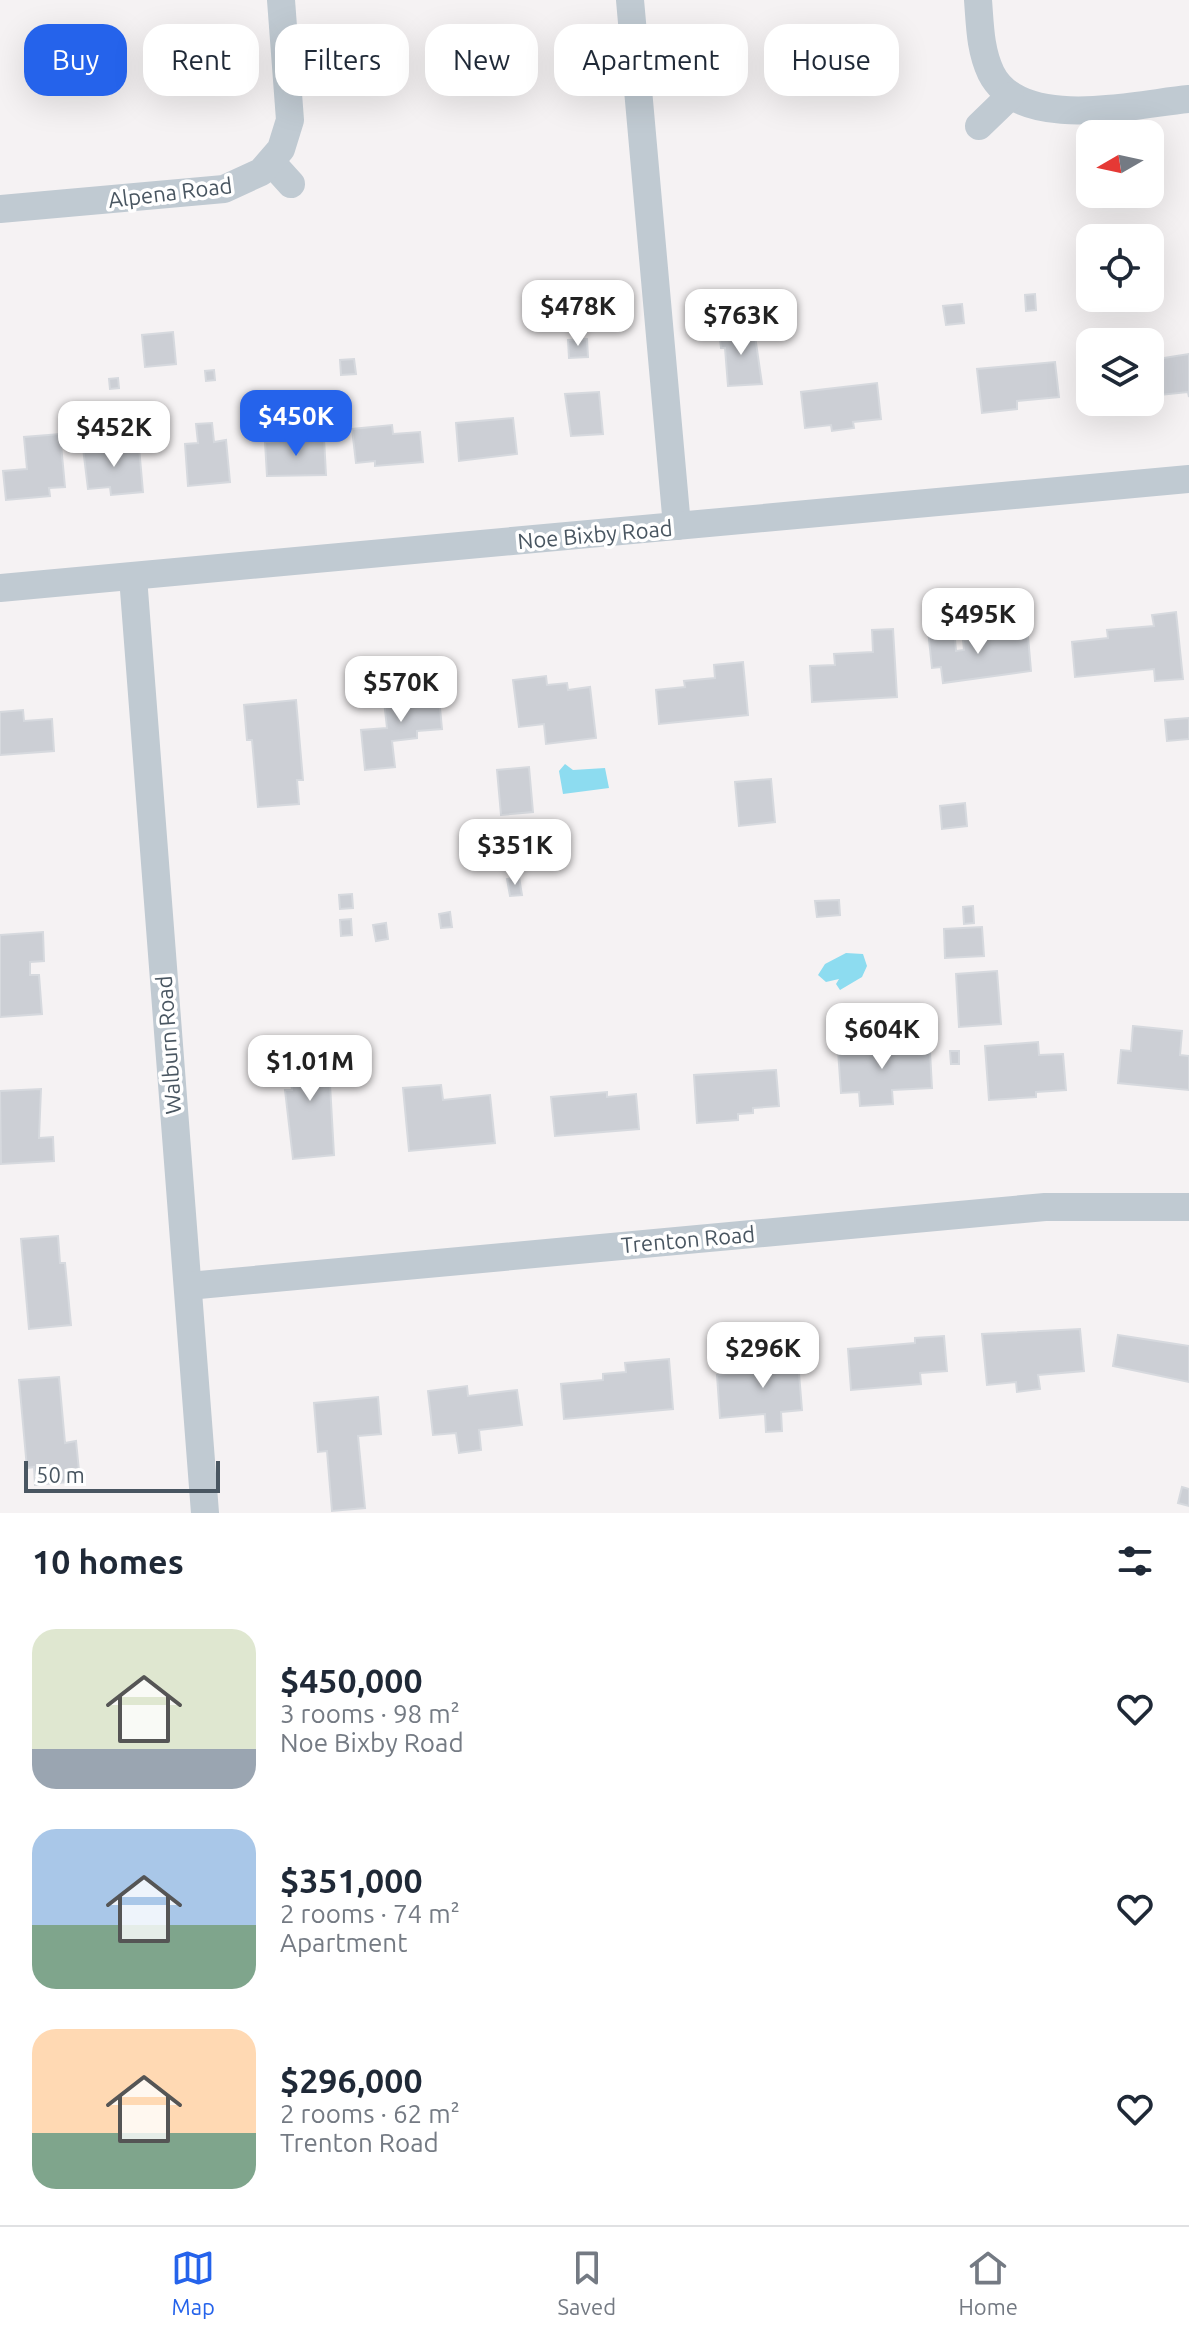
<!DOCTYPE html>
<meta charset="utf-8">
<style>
body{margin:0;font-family:Ubuntu,sans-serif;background:#f2f2f3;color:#1f2937;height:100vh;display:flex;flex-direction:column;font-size:30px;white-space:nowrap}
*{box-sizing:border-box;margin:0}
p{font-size:26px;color:#747a83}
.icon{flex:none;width:44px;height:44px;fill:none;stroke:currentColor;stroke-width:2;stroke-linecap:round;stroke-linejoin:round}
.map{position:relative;height:1513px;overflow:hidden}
.details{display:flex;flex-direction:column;background:#fff;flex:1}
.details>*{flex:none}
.top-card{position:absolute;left:24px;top:24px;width:1142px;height:72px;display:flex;gap:16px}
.needle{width:52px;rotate:261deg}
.controls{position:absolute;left:1076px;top:120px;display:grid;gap:16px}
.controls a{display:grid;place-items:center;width:88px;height:88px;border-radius:16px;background:#fff;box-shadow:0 8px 32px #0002;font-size:40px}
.scale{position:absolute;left:24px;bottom:20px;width:196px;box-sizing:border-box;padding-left:8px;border:4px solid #495661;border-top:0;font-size:22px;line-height:28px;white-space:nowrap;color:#495661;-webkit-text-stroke:6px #fff;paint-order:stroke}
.price{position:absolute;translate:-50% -68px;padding:0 18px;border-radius:16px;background:#fff;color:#222;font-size:26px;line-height:52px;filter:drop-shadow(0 2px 4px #0008)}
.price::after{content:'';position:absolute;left:50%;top:48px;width:24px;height:18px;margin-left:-12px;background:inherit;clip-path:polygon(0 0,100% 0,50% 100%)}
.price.on{background:#2563eb;color:#fff}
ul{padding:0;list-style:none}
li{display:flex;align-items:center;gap:24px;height:200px;padding:0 32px}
li span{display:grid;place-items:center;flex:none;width:224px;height:160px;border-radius:24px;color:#555}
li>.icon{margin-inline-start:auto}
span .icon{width:96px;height:96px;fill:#fffc;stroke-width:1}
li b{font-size:34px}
h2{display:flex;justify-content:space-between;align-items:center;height:96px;padding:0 32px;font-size:34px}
.chip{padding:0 28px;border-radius:24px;background:#fff;box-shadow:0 8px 32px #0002;font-size:28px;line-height:72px}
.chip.on{background:#2563eb;color:#fff}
.tab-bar{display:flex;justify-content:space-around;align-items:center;height:112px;border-top:2px solid #e0e1e3;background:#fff;font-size:22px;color:#747a83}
.tab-bar a{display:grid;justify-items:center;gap:4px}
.tab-bar .on{color:#2563eb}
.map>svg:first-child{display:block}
</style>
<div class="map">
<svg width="1189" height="1513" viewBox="0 0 1189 1513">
<rect width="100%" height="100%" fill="#f5f2f3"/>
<g fill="#8ddcf0">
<path d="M565 764 573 770 605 768 609 788 563 794 559 771Z"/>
<path d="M846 953 863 954 867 966 862 977 840 990 836 984 839 979 826 982 818 975 825 964Z"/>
</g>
<g fill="#cccfd5" stroke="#d6d9de" stroke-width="2">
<path d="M1035 294 1036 310 1026 311 1025 295Z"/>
<path d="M962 304 964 323 946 325 943 306Z"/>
<path d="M754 329 762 384 728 386 725 348H721L719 332Z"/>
<path d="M173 332 176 364 145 367 142 335Z"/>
<path d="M587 339 588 357 569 358 568 340Z"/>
<path d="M1189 354V397L1188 392 1160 395 1157 359Z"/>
<path d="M354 359 356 374 341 375 340 360Z"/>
<path d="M1055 362 1059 397 1017 401V409L982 413 977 369Z"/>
<path d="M214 370 215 380 206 381 205 371Z"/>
<path d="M118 378 119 388 110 389 109 379Z"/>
<path d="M877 383 881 419 853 422 854 428 832 431 831 425 805 428 801 392Z"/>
<path d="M599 392 603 434 571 436 565 394Z"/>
<path d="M513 418 517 454 459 461 456 423Z"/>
<path d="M212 423 214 442 226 440 230 482 188 486 185 444 198 443 196 424Z"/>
<path d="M392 425 393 434 420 432 423 462 375 466V461L356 463 352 429Z"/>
<path d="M60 434 65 487 49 488 50 496 6 500 3 471 27 469 24 437Z"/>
<path d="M324 438 326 475 267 476 265 442Z"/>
<path d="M111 445V450L139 447 143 492 111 495 110 487 88 489 83 448Z"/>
<path d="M1176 612 1183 679 1155 681 1154 669 1075 677 1072 642 1108 638 1107 630 1154 626 1152 615Z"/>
<path d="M954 628 956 651 964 650 963 640 1028 636 1031 671 943 683 941 667 932 668 928 630Z"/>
<path d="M893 629 897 697 812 702 810 666 835 665 834 654 873 652 872 630Z"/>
<path d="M743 662 748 715 659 724 656 690 685 687 684 681 715 678 714 665Z"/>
<path d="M546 676 547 685 567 683 568 690 590 687 596 738 546 744 544 724 519 727 513 680Z"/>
<path d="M438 687 442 729 417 731V738L392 741 395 767 365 770 361 730 387 728 383 692Z"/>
<path d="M296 700 303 780H297L299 804 258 807 252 740H247L244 705Z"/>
<path d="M23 710 24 721 52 719 54 751 0 755V712Z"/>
<path d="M1189 718V739L1167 741 1165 720Z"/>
<path d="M529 767 533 812 501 815 497 770Z"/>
<path d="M771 779 775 822 739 826 735 782Z"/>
<path d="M965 803 967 826 942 829 940 806Z"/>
<path d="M519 877 522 895 510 896 507 879Z"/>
<path d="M352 894 353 908 340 909 339 895Z"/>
<path d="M839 900 840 915 817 917 815 901Z"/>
<path d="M973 906 974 923 964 924 963 907Z"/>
<path d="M450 912 452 927 441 928 439 914Z"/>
<path d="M351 919 352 935 341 936 340 920Z"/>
<path d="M386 923 388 939 376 941 373 925Z"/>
<path d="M982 927 984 956 945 958 944 929Z"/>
<path d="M43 932 44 961 30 962V975H39L42 1014 0 1017V935Z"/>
<path d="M997 971 1001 1024 959 1027 956 974Z"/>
<path d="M1133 1026 1182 1031 1180 1055 1189 1056V1090L1118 1083 1121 1050 1131 1051Z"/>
<path d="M889 1034 890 1054 930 1052 932 1088 892 1090 893 1104 860 1106 859 1092 841 1093 838 1050 862 1049 861 1036Z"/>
<path d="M1038 1042 1039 1055 1063 1054 1066 1090 1036 1092V1097L989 1100 985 1046Z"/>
<path d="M318 1046 319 1050 328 1049 334 1155 293 1159 285 1090H292L288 1049Z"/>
<path d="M950 1051H959V1064H951Z"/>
<path d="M776 1070 779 1106 753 1108V1113L738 1114V1120L697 1123 694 1075Z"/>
<path d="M441 1085 443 1100 490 1095 495 1143 409 1151 403 1088Z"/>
<path d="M41 1089 39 1138 53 1137 54 1161 1 1164 0 1091Z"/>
<path d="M607 1092V1097L636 1094 639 1129 555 1136 551 1097Z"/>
<path d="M58 1236 60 1263H65L71 1325 29 1329 21 1239Z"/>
<path d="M1080 1329 1084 1371 1038 1375 1040 1389 1017 1392 1016 1382 987 1385 982 1334Z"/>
<path d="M1118 1335 1189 1346V1382L1113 1366Z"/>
<path d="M944 1336 947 1371 920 1373 921 1384 851 1390 848 1349 915 1343V1338Z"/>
<path d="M797 1349 802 1410 781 1412 782 1431 766 1432 765 1414 720 1418 717 1375 767 1371 766 1352Z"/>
<path d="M669 1359 673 1409 564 1419 561 1384 603 1380V1374L626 1372 625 1363Z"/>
<path d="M59 1377 65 1443 76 1441 80 1481 35 1485 34 1467 27 1468 19 1380Z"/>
<path d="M467 1386 468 1396 517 1390 522 1425 479 1430 481 1450 459 1453 456 1433 433 1435 428 1391Z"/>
<path d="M378 1397 381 1434 358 1436 365 1508 332 1511 327 1451 318 1452 314 1403Z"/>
<path d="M1182 1487 1189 1489V1506L1178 1503Z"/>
</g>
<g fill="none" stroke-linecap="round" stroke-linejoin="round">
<g stroke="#c0cad2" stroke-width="28">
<path d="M630 0 677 526"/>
<path d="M978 0C980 25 980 50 991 73 1021 133 1135 104 1189 99"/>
<path d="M979 126 1010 96"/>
<path d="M272 163 291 184"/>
<path d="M0 209 224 189 261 172 281 149 290 120 281 0"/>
<path d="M133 577 205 1513"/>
<path d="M0 588 1189 479"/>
<path d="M188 1286 1045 1207H1189"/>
</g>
</g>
<g text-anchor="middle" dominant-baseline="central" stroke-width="7" stroke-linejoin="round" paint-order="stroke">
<g font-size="22" fill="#495661" stroke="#fff">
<text transform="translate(170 192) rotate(-7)">Alpena Road</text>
<text transform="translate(595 534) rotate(-5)">Noe Bixby Road</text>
<text transform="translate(168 1045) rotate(-94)">Walburn Road</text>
<text transform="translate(688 1239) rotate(-5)">Trenton Road</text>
</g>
</g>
</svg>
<div class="controls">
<a><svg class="needle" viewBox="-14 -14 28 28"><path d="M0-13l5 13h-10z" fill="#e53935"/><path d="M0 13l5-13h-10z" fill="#747a83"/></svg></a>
<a><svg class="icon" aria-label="locate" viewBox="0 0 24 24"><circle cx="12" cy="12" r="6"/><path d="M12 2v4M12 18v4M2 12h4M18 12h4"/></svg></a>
<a><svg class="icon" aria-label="layers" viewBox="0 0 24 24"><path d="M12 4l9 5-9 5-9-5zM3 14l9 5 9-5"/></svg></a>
</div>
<div class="scale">50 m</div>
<b class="price" style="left:578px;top:348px">$478K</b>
<b class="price" style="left:741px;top:357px">$763K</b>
<b class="price on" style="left:296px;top:458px">$450K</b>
<b class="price" style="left:114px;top:469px">$452K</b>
<b class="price" style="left:978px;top:656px">$495K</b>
<b class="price" style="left:401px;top:724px">$570K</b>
<b class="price" style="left:515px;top:887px">$351K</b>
<b class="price" style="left:882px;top:1071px">$604K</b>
<b class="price" style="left:310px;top:1103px">$1.01M</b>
<b class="price" style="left:763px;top:1390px">$296K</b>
<div class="top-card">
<a class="chip on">Buy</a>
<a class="chip">Rent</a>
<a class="chip">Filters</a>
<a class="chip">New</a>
<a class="chip">Apartment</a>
<a class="chip">House</a>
</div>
</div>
<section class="details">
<h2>10 homes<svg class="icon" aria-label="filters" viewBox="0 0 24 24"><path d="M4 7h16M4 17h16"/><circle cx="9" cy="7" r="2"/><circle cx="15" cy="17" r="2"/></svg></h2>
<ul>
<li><span style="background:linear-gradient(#dfe7d0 75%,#9aa5b1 0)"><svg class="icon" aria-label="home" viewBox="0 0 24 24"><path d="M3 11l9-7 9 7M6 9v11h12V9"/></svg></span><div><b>$450,000</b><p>3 rooms · 98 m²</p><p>Noe Bixby Road</p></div><svg class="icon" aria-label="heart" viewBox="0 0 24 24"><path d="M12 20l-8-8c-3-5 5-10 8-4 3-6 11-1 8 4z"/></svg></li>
<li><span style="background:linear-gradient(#a9c7e8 60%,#7fa58c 0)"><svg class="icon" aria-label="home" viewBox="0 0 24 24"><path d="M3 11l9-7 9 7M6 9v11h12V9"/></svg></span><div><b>$351,000</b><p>2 rooms · 74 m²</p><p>Apartment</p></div><svg class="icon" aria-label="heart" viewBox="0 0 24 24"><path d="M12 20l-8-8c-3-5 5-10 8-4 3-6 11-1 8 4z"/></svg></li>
<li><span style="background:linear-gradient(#ffd9b3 65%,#7fa58c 0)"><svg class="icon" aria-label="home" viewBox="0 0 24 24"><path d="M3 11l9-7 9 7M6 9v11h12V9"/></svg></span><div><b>$296,000</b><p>2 rooms · 62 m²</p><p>Trenton Road</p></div><svg class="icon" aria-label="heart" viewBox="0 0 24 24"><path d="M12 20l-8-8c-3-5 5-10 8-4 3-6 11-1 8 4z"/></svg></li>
</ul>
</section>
<nav class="tab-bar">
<a class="on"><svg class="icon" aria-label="map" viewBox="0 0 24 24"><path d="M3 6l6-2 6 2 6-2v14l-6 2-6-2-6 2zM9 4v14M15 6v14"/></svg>Map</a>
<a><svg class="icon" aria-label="saved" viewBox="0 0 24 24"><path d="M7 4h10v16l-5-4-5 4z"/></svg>Saved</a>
<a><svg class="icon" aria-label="home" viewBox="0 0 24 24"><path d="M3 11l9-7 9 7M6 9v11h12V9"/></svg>Home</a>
</nav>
